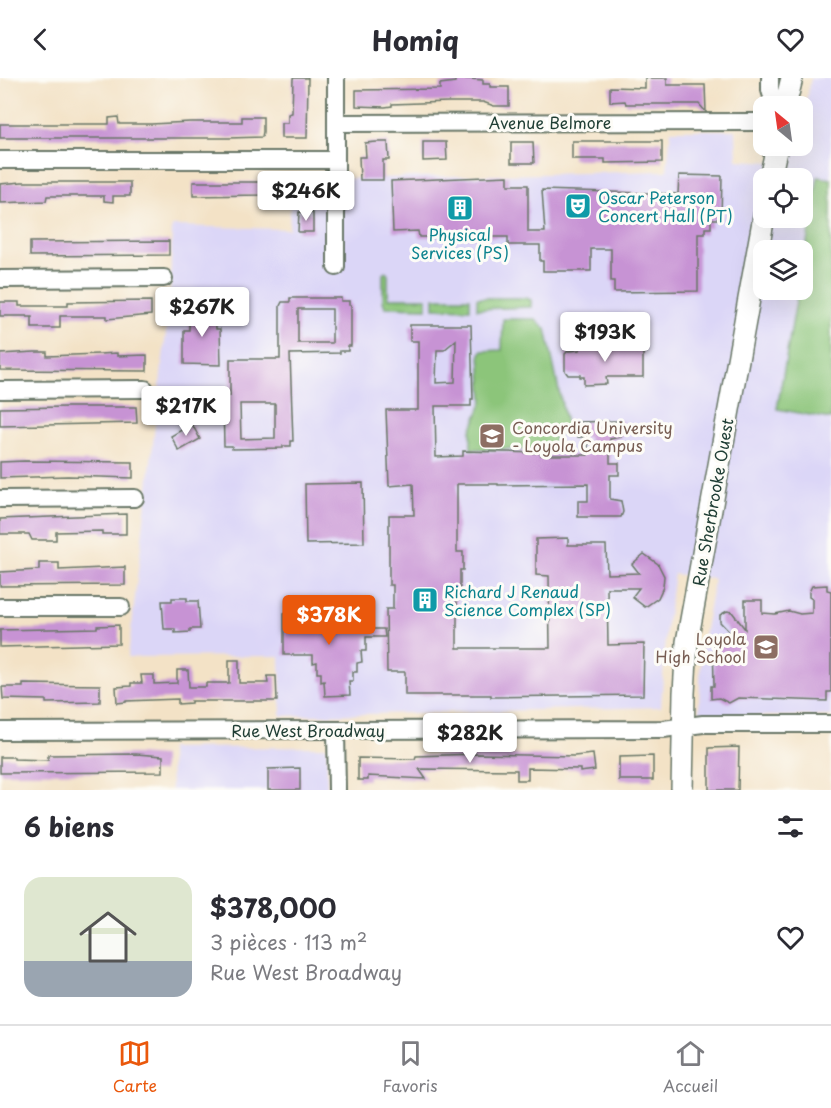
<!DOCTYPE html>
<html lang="fr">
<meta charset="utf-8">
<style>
body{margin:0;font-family:"Playpen Sans",sans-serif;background:#f7f7f7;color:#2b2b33;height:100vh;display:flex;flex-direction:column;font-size:22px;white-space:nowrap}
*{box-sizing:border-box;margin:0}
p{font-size:20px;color:#7c7c81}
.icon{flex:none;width:33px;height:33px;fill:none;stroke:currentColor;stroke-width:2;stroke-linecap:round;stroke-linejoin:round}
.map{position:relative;height:712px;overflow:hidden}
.side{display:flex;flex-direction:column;background:#fff;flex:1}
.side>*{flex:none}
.needle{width:39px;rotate:331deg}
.tools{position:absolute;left:753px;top:18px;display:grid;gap:12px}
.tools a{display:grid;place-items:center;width:60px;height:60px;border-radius:12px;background:#fff;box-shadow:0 6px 24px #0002;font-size:30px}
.price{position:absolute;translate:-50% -51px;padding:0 14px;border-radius:6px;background:#fff;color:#222;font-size:20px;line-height:39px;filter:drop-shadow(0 2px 3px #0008)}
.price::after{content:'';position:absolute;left:50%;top:36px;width:18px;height:14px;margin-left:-9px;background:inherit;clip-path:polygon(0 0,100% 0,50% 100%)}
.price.current{background:#ea580c;color:#fff}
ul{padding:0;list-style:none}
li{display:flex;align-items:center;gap:18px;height:150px;padding:0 24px}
li span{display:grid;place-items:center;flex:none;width:168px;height:120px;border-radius:18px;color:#555}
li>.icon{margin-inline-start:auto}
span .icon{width:72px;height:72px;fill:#fffc;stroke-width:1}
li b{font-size:26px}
h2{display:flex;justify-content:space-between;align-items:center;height:72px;padding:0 24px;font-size:26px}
header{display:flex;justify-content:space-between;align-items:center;height:78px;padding:0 24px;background:#fff;font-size:27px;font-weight:700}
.tab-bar{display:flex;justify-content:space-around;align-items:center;height:84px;border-top:2px solid #e1e1e2;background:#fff;font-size:16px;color:#7c7c81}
.tab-bar a{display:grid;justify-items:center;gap:3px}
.tab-bar .current{color:#ea580c}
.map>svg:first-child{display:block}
</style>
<header><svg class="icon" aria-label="back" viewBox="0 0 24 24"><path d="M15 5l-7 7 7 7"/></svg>Homiq<svg class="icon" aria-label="heart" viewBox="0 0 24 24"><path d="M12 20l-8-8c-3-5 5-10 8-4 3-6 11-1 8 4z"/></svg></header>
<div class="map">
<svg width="831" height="712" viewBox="0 0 831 712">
<rect width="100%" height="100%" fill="#fdfcf7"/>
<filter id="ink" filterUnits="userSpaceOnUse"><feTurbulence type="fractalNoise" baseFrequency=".0167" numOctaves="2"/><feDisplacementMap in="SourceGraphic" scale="12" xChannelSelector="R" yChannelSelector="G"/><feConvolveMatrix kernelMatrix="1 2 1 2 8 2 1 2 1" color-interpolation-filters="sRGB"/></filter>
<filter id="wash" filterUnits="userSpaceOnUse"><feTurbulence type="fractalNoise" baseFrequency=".008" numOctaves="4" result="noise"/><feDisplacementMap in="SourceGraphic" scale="24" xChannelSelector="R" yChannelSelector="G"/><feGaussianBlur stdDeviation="1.35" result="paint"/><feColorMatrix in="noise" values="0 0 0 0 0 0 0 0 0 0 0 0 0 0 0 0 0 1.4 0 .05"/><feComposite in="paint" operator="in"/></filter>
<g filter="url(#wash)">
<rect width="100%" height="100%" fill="#f3e2c6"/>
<g fill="#dbd6f7" fill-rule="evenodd">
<path d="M811 0H831V638H701L699 631 701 575 714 501 674 496 666 552 661 629 281 638 280 578 128 579 170 220 172 148 289 151 291 102 667 93 671 52H736L737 82 790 85 795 68H802L803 36ZM764 100H802V140H764ZM764 172H802V212H764Z"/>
<path d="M327 669V712H171L170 670Z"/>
</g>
<g fill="#8cc57a" stroke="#568157" stroke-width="1.5">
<path d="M818 99 831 101V341L777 331 798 212H802L803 188Z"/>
<path d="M385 194 388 196V220H427V230L385 229 383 223V196Z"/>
<path d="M434 220H470V231L434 230Z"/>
<path d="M477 220H526L531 222V229L477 231Z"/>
<path d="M503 241H535L546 251 567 351 565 355 554 356V371H471V353L483 323 480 276 482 273 502 272Z"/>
</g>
<g id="blocks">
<g fill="#c793d4" fill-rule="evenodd">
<path d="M293 0H308L307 60H281V45H288V36L292 35Z"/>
<path d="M455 0 483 2V6H490V9H509V28H494L483 24H448L392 26V28L385 29 356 28V12L440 11V6L455 4Z"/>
<path d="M645 0H667V7H705L706 34 699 26H626L625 23 610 24V9L645 10Z"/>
<path d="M118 39 119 46H151L190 44H242V39H263V54L262 59 229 60H0V46H109V40Z"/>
<path d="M572 63H662V84L605 85V81H572Z"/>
<path d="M377 64H388L389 82H383V102H360L359 79H366L365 65Z"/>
<path d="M423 64H446L447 82 423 83Z"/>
<path d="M511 64H533L534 85H511Z"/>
<path d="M679 97 722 98 721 141H711V150H705V156H698V213L614 214V203H611V171H591V193H543V183H540V167H508V159H419L418 153 393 154 391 103 508 98V107H528V154H545L542 112 678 116Z"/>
<path d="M22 104H130V118H113V124L104 123V118H47L46 123 0 125V106Z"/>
<path d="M193 104H262V117L193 118Z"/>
<path d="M299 134 313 135V154H298Z"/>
<path d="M169 163V177L30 178V164Z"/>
<path d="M290 220H341V223H349V227H351V268H348V273H340V275L290 276 293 363H291V368H283V370L232 371V368H224L223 323 224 318H230V281H280V228L282 224H290ZM298 231H332V265H298ZM240 326H275V360L241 361Z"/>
<path d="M151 223V237L107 241V238H60V250H32V239H27V238H0V224H19V228H68V224Z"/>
<path d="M189 229H215L216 251H220L221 287 184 286V252H189Z"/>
<path d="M410 247H471L473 321H471V328H435L436 379 463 378V373L542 375 541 377H588V359H578V344L622 343 623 349 621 359 610 361V385H619V397H610V421L621 423 623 434 621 439H578V423H588V406L498 407V406H457V474H463V492H460V514H457V570H550L549 498 536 497V461L568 460V467H606L607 496 639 495 632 486 644 476 658 486 664 498 663 509 658 520 645 529 632 519 639 510H607L608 567 644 566 643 617 491 619V617H405V594H387L386 531H393V507H389V437H414L413 406 389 408 386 332H418V263H410ZM456 262 455 304 436 305 437 272H444Z"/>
<path d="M638 264 643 269V299H606L607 306 584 307V299H580V297H568L565 293V276L568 273 580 272V269H630L633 265Z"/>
<path d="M35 274H47V278L99 276 117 275V278L147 277V293L0 292V276Z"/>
<path d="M68 329H136L137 345 0 348V330Z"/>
<path d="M192 346 200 361 179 373 171 358Z"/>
<path d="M25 383 133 384V400L68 398 0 400V384Z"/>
<path d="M363 405 364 465 306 466 305 406Z"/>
<path d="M126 436V456H102V453L56 454V462H32L29 456H0V441Z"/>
<path d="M39 485H59V492L125 489V507L0 508V494L39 492Z"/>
<path d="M827 507V512L831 513V614H827V623L738 620 729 625 719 620 711 621V608H714L713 560 739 564 720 544V537L727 533 732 534 745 551V522H762V535L775 536 789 533 800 536 812 535V521L809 519V514L812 508Z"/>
<path d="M172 520H187V523H198L200 551H190V554L175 555V551H164L162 523H172Z"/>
<path d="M284 535H302V539H324L326 535 349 536 350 539H362V551H384L385 559H366V573H361L362 584 357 585V594H353V603H349L350 617 325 618 324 603 321 604V595H317V584L313 585V577H284Z"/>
<path d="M119 547V566L0 569V552L97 550V548Z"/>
<path d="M229 582H239V605H268L267 598H276L277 623H191V625L178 626V621L126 623V624L117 625 116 609 131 608V605H142L141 597H154V606L177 605V592H188L189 609H206V605H229Z"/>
<path d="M23 606 100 607V624L46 625V622L3 621 2 609H23Z"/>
<path d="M739 669 738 712H709V670Z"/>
<path d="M136 676 163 678V694L0 695V679H14V681L48 682V677Z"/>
<path d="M477 676 574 678 593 676 595 692 580 694V691L528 690V702H517V692L419 691 426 701 368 698V702H358V680L415 681 416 678Z"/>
<path d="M653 678V702H619V679Z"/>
<path d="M300 690V712H268V691Z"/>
</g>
</g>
</g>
<g filter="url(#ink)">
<use href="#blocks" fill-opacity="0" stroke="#697767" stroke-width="1.5"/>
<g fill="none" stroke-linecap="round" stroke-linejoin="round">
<defs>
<g id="minor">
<path d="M336 0V189"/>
<path d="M770 0V12L775 28"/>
<path d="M336 45 764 44"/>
<path d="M0 82H336"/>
<path d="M0 201 164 200"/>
<path d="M0 312 145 311"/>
<path d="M0 421 135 420"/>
<path d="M0 529H121"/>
<path d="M336 652 337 712"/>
<path d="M0 653 663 651 703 646H831"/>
</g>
<g id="major">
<path d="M785 28 792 0"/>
<path d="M770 100 777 68"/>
<path d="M682 712 684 615 687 564 764 138"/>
</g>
</defs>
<use href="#minor" stroke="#697767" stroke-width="20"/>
<use href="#major" stroke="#697767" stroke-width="24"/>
<use href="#minor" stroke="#fff" stroke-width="16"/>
<use href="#major" stroke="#fff" stroke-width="21"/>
</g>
</g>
<defs>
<symbol id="theatre-square" viewBox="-11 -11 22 22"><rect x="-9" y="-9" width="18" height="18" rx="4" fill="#0f9aa8" stroke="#fdfcf7"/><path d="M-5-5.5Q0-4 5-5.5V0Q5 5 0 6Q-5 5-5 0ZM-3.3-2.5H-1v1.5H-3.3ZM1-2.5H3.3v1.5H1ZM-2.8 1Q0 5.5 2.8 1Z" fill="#fff"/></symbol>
<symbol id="building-square" viewBox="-11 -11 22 22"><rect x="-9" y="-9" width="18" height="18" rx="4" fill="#0f9aa8" stroke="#fdfcf7"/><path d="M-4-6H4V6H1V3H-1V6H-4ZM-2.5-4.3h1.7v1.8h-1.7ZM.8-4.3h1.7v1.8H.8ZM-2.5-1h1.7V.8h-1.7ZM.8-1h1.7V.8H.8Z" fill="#fff"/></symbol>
<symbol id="university-square" viewBox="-11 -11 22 22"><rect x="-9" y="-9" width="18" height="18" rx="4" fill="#8d6e63" stroke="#fdfcf7"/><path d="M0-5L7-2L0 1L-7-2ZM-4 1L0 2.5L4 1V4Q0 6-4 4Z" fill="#fff"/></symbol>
<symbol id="school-square" viewBox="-11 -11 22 22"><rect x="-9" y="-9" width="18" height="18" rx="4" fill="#8d6e63" stroke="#fdfcf7"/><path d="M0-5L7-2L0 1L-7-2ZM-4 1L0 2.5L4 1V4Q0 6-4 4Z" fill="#fff"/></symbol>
</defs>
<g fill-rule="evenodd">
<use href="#theatre-square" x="563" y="113" width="30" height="30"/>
<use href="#building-square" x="445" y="115" width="30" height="30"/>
<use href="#university-square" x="477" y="343" width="30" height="30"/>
<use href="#building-square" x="410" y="507" width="30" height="30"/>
<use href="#school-square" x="751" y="554" width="30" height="30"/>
</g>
<g text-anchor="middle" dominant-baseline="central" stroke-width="6" stroke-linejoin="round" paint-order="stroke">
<g font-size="16" fill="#1f3d34" stroke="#fdfcf7">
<text x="550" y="44">Avenue Belmore</text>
<text transform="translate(712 424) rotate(-80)">Rue Sherbrooke Ouest</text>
<text x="308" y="652">Rue West Broadway</text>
</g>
<g font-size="16" fill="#0d838f" stroke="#fdfcf7" text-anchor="start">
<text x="598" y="119">Oscar Peterson<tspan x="598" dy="18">Concert Hall (PT)</tspan></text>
<text x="460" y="156" text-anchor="middle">Physical<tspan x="460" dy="18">Services (PS)</tspan></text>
<text x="444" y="513">Richard J Renaud<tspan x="444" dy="18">Science Complex (SP)</tspan></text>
</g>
<g font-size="16" fill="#785e54" stroke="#fdfcf7" text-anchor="start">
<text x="512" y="349">Concordia University<tspan x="512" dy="18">- Loyola Campus</tspan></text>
<text x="746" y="560" text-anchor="end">Loyola<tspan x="746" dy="18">High School</tspan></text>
</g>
</g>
</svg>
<div class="tools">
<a><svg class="needle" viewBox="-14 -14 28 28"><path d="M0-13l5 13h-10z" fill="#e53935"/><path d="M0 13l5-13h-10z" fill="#7c7c81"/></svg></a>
<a><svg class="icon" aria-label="locate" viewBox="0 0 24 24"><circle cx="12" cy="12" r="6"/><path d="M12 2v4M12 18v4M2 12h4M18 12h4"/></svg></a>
<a><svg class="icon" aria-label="layers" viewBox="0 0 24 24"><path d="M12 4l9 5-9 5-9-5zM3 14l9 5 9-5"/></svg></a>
</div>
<b class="price" style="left:306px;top:144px">$246K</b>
<b class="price" style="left:202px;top:260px">$267K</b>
<b class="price" style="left:605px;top:285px">$193K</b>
<b class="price" style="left:186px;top:359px">$217K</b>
<b class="price current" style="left:329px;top:568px">$378K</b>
<b class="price" style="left:470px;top:686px">$282K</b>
</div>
<section class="side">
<h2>6 biens<svg class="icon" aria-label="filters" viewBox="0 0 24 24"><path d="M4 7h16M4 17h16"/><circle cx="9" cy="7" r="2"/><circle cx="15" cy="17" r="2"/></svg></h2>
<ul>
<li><span style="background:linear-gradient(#dfe7d0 70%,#9aa5b1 0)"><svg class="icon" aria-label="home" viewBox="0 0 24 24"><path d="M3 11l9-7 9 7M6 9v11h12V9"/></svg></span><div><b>$378,000</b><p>3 pièces · 113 m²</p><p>Rue West Broadway</p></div><svg class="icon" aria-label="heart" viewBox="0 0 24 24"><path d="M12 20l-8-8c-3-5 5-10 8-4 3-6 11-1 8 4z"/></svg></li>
</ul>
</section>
<nav class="tab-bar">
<a class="current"><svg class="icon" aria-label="map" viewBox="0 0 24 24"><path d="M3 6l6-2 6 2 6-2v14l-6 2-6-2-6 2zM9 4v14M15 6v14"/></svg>Carte</a>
<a><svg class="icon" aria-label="saved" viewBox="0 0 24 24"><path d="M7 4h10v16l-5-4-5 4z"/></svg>Favoris</a>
<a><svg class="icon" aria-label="home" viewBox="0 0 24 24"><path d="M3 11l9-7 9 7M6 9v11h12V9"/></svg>Accueil</a>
</nav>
